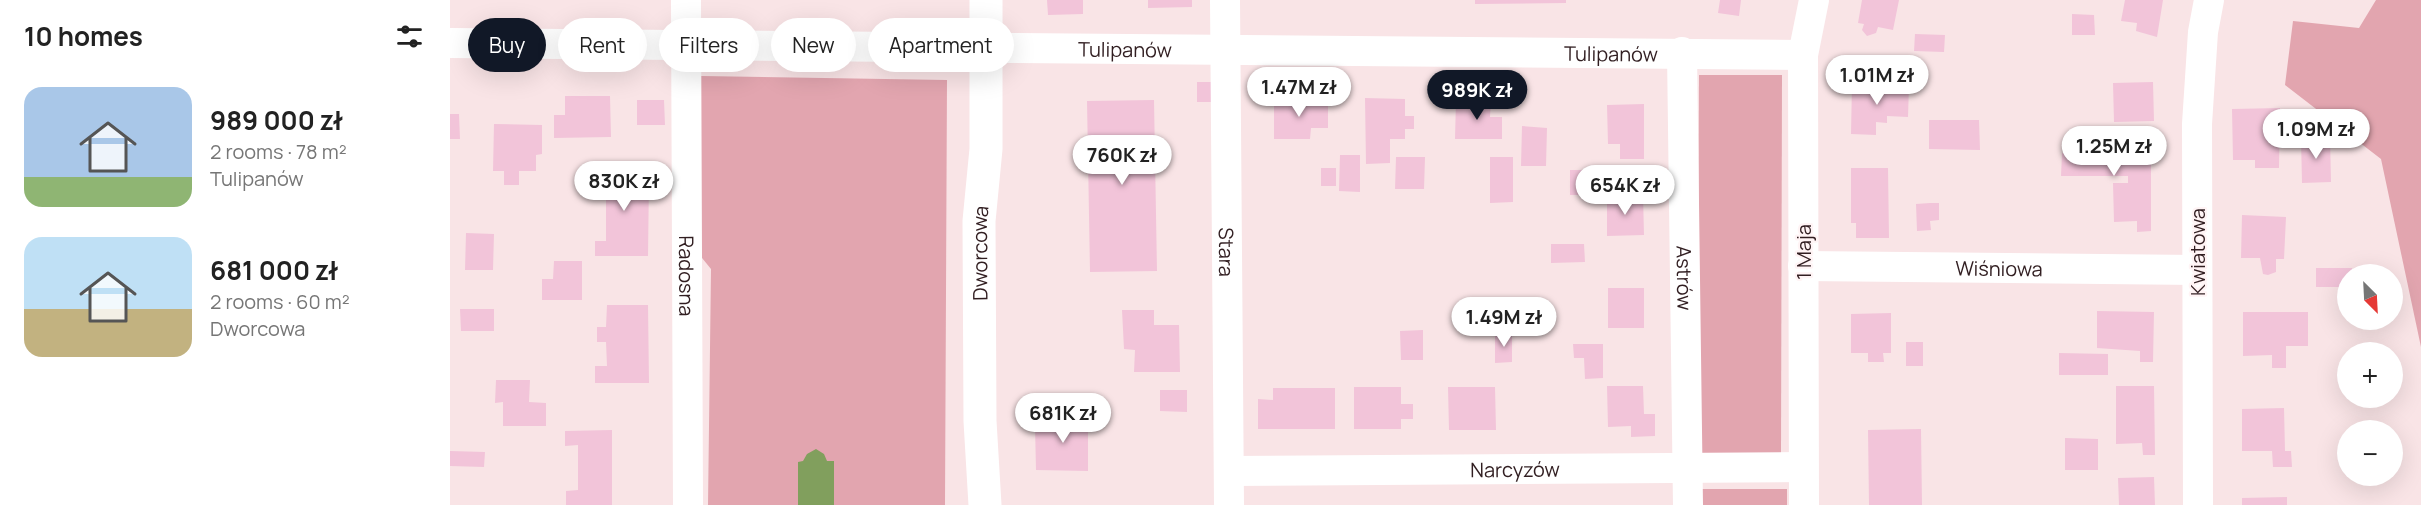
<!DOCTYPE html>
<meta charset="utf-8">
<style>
body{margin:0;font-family:Manrope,sans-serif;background:#f6f6f6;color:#222;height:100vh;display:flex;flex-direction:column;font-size:22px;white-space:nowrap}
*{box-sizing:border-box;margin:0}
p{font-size:20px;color:#767676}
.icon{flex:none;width:33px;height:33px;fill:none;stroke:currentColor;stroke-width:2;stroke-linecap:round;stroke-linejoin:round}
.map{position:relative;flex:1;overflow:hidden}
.side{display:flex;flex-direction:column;background:#fff;width:450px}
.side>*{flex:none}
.banner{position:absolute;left:18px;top:18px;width:570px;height:54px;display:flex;gap:12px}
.needle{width:39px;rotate:156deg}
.buttons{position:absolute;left:1887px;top:264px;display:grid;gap:12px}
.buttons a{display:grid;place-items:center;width:66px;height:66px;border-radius:50%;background:#fff;box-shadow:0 6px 24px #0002;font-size:30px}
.price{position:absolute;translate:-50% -51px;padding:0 14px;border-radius:21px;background:#fff;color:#222;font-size:20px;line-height:39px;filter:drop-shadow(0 2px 3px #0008)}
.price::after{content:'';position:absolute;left:50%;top:36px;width:18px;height:14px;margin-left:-9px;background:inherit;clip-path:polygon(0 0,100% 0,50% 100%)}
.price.current{background:#111827;color:#fff}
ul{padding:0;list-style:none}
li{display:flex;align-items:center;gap:18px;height:150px;padding:0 24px}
li span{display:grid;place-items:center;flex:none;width:168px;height:120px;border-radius:18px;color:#555}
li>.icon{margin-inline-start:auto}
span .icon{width:72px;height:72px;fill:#fffc;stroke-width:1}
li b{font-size:26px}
h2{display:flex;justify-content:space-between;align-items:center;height:72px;padding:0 24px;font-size:26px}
.tag{padding:0 21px;border-radius:27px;background:#fff;box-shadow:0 6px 24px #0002;font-size:21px;line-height:54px}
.tag.current{background:#111827;color:#fff}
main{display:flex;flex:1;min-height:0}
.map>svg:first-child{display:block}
</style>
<main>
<section class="side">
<h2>10 homes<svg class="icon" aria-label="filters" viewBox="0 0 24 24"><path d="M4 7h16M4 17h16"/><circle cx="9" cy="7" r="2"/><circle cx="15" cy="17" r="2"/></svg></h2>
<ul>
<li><span style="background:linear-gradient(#a9c7e8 75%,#8fb573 0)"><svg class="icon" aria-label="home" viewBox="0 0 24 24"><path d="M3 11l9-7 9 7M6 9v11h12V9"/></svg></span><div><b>989 000 zł</b><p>2 rooms · 78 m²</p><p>Tulipanów</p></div></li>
<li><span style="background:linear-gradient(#bfe0f5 60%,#c2b280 0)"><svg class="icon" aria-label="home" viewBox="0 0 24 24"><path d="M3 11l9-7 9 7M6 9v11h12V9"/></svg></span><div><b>681 000 zł</b><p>2 rooms · 60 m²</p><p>Dworcowa</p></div></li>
</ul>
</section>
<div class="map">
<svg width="1971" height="505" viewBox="0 0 1971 505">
<rect width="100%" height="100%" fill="#f9e4e6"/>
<g fill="#e2a5af">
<path d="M1926 0H1971V347L1931 159 1835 85 1843 21 1909 28Z"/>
<path d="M1249 75H1332L1331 454H1248Z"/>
<path d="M251 76 497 80 495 505H258L261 269 248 253Z"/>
<rect x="1251" y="489" width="86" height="16"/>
</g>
<path fill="#819f5d" d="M366 449 374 454 377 461H384V505H348V462L353 461 357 454Z"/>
<g fill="#f2c4d9">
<path d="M597 0H633V14L598 15Z"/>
<path d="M698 0H742V7L698 8Z"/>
<path d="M1025 0H1116V3L1025 4Z"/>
<path d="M1270 0H1291L1289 16 1268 13Z"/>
<path d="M1412 0H1449L1443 30 1428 27 1426 33 1417 36 1412 30 1414 24 1408 23Z"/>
<path d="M1675 0H1713L1707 37 1686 31 1687 23 1671 21Z"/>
<path d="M1622 14 1644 15 1645 35H1622Z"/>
<path d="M1465 34 1495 35 1494 52 1464 51Z"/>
<path d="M747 82H762L761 102H747Z"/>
<path d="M1703 82 1704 121 1664 122 1663 83Z"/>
<path d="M1402 83 1459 85 1458 117 1437 116V123L1426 122V135L1401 134Z"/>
<path d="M115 96H160L161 137 104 138V115H115Z"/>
<path d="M824 98 878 101V128H861L860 139H824Z"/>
<path d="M915 98 955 99V116H964V129H955V139H940V163L916 164Z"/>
<path d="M187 100H214L215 125H187Z"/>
<path d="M704 100 707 271 640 272 637 101Z"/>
<path d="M1006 100H1041L1040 117H1052V139H1005Z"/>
<path d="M1194 104V159H1170V144H1158L1157 105Z"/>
<path d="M1830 108 1829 168H1805V160H1783L1782 109Z"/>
<path d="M0 114H9L10 139H0Z"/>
<path d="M1479 120H1529L1530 150 1479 149Z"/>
<path d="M44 124 92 125V154L86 155V171H69V185H54V171H43Z"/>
<path d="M1072 126 1097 128 1096 166H1071Z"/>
<path d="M1624 136H1658L1657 153H1678V158H1701V231L1687 232V221L1664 222 1663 183H1678V176H1611L1612 153 1618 154 1617 143 1624 142Z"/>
<path d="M1880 137 1881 182 1852 183 1851 138Z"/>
<path d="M890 155H910V192L889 191Z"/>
<path d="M946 157H975L974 189H945Z"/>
<path d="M1040 157H1063V202L1040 203Z"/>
<path d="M156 164H186V179L199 178 198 256H145V241H156V192H145V178H156Z"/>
<rect x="871" y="168" width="15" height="18"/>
<path d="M1401 168H1438L1439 238H1406V223H1401Z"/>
<rect x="1120" y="170" width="36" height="25"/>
<path d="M1193 195 1194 235 1157 236V196Z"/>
<path d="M1480 203H1489V220L1480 221 1481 230 1467 231 1466 204Z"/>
<path d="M1792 215 1836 217 1834 259H1826V272L1818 275 1813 274 1810 258H1791Z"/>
<path d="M16 233 44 234 43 270H15Z"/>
<path d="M1101 244H1134L1135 262 1101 263Z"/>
<path d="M104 261H132V300H92V279H103Z"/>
<path d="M1866 268H1902V274H1898V287H1866Z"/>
<rect x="1158" y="288" width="36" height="40"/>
<path d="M157 305H198L199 383H145V366H157L156 342H147V327H156Z"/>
<path d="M10 309H44V331H11Z"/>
<path d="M672 310H704V325H729L730 372H684L685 350 674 349Z"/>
<path d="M1647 311 1704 312 1703 362H1690V351L1647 348Z"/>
<path d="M1793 312H1858V346H1836V368H1822V355L1793 356Z"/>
<path d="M1441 313V353H1433L1434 362H1418V353H1401V314Z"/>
<path d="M973 330V360H951L950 331Z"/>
<path d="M1062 332V362L1045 363V333Z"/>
<rect x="1456" y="342" width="17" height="24"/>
<path d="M1123 344H1153V378L1135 379 1134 358H1124Z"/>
<path d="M1609 353 1658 354V375H1609Z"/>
<path d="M46 380H80L79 402 96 403V426H53V402L45 403Z"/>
<path d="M1157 386H1193L1194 414H1205V436L1181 437V426L1158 427Z"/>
<path d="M1666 386H1704L1705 455H1693L1692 443 1666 444Z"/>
<path d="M904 387H951V404H963V419H951V429H904Z"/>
<path d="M998 387H1045L1046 430H999Z"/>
<path d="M823 388H885V429H808V399L823 400Z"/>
<path d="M710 390H737V412L710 411Z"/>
<path d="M1834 408 1835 451H1841L1842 467H1823L1822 451H1792V409Z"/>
<path d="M601 414H638V471L586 470 585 426H600Z"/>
<path d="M1471 429 1472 505H1419L1418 430Z"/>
<path d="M162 430V505H116V491L128 490V445L115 446V431Z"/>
<path d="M1615 438 1648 439V470H1615Z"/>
<path d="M0 451 35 452 34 467 0 466Z"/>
<path d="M1704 477 1705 505H1669L1668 478Z"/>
<path d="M1837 497V505H1792V498Z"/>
</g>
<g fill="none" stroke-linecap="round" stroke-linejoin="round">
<g stroke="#fff" stroke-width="30">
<path id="s1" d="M236 0 238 505"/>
<path id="s2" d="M775 0 779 505"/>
<path id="s3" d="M0 43 1353 55"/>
<path id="s4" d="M1232 52 1238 505"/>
<path id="s5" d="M1353 266 1747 270"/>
<path id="s6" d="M779 471 1353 467"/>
<path d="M1354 505 1353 55 1364 0"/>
<path d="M1748 505 1747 124 1753 32 1759 0"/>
</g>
<path stroke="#fff" stroke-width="33" id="s7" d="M535 505 530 421 529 221 536 149V0"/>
</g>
<g text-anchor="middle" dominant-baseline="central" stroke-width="4.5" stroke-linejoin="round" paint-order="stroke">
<g font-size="20" fill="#311e21" stroke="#fff4f5">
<text stroke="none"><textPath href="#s3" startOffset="675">Tulipanów</textPath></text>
<text stroke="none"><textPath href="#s3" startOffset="1161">Tulipanów</textPath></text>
<text stroke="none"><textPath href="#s7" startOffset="252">Dworcowa</textPath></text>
<text stroke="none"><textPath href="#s2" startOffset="252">Stara</textPath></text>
<text transform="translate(1353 252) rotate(-90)">1 Maja</text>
<text transform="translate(1747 252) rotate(-90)">Kwiatowa</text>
<text stroke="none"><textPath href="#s5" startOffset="196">Wiśniowa</textPath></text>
<text stroke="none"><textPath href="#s1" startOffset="276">Radosna</textPath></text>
<text stroke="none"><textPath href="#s4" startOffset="226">Astrów</textPath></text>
<text stroke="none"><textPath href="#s6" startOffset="286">Narcyzów</textPath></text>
</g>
</g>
</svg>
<div class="buttons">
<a><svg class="needle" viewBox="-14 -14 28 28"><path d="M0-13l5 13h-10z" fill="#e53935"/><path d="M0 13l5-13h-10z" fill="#767676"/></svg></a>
<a>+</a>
<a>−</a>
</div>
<b class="price" style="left:1427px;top:106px">1.01M zł</b>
<b class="price" style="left:849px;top:118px">1.47M zł</b>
<b class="price current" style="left:1027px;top:121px">989K zł</b>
<b class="price" style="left:1866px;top:160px">1.09M zł</b>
<b class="price" style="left:1664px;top:177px">1.25M zł</b>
<b class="price" style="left:672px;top:186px">760K zł</b>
<b class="price" style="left:174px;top:212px">830K zł</b>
<b class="price" style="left:1175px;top:216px">654K zł</b>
<b class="price" style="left:1054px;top:348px">1.49M zł</b>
<b class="price" style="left:613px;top:444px">681K zł</b>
<div class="banner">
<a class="tag current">Buy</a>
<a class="tag">Rent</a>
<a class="tag">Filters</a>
<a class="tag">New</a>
<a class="tag">Apartment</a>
</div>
</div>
</main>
